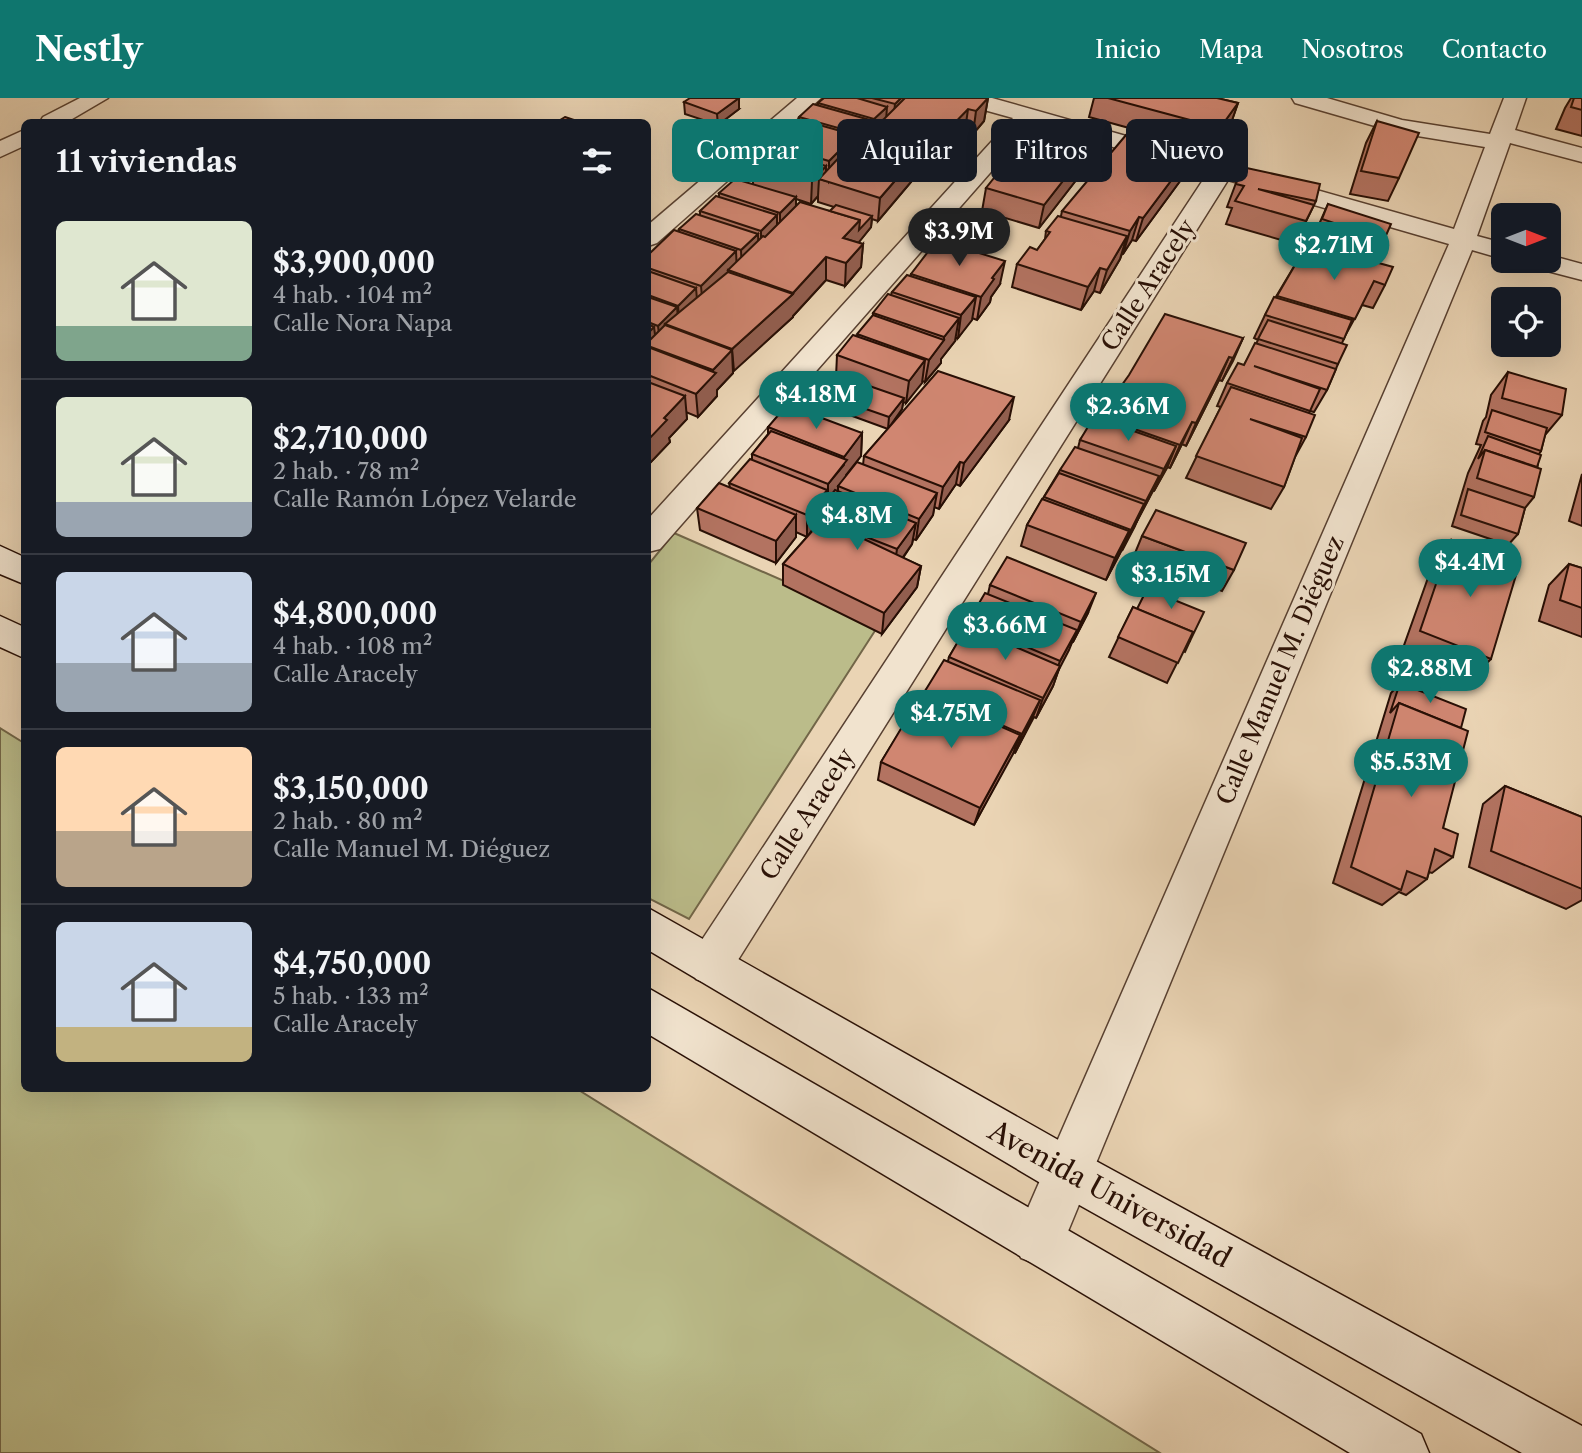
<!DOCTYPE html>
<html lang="es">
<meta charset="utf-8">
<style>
body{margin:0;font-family:"Libre Caslon Text",serif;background:#20242c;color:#f1f3f6;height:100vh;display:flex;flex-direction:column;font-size:26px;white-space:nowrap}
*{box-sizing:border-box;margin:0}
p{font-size:23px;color:#9ea1a6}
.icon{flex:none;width:38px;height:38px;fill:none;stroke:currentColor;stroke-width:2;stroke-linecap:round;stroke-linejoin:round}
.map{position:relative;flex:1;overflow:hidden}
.sheet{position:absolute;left:21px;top:21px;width:630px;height:973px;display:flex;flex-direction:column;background:#171b24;border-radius:10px;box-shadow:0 7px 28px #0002}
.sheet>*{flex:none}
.banner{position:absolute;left:672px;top:21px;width:665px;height:63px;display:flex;gap:14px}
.needle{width:46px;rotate:90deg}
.tools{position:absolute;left:1491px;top:105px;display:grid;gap:14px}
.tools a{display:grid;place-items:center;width:70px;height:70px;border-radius:10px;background:#171b24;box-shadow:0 7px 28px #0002;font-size:35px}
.price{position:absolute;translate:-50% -60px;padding:0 16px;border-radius:24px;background:#0f766e;color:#fff;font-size:23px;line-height:46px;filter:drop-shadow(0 2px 4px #0008)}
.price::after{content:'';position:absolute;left:50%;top:42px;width:21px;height:16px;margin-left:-10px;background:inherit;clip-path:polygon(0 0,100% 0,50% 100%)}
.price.active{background:#222;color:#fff}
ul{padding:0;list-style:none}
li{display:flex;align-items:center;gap:21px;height:175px;padding:0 35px}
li+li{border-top:2px solid #363941}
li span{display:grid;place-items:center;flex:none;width:196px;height:140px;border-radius:10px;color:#555}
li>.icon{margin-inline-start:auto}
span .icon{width:84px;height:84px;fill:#fffc;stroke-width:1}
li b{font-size:30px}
h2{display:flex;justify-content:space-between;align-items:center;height:84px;padding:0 35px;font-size:30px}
.chip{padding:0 24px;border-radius:10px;background:#171b24;box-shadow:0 7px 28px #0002;font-size:24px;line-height:63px}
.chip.active{background:#0f766e;color:#fff}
header{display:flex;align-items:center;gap:42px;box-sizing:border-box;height:98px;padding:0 35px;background:#0f766e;color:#fff}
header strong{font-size:33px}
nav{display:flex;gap:38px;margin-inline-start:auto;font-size:24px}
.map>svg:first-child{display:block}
</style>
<header>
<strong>Nestly</strong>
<nav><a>Inicio</a><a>Mapa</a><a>Nosotros</a><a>Contacto</a></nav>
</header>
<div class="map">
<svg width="1582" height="1355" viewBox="0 0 1582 1355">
<rect width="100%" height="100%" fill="#ead4b4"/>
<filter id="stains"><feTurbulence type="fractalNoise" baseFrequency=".00286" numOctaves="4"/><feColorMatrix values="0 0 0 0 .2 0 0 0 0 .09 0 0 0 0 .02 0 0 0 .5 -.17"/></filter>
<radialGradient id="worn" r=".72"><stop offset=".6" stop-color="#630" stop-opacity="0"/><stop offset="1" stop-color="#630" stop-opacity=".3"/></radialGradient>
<g fill="#bbbc8a" stroke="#726648" stroke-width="2">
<path d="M674 435 880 525 689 821 648 800V467Z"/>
<path d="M0 630 24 645V990L577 991 1160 1355H0Z"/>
</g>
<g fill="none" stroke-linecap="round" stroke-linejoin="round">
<defs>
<g id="minor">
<path d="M80 0H108L67 24H40L43 19Z"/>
<path d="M797 0H821L657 145 648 148V127Z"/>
<path d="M956 0H992L1454 131 1485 49 1399 35 1295 5 1292 0H1327L1402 22 1490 36 1504 0H1526L1515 32 1582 50V64L1510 45 1477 138 1503 145V161L1472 152 1057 1160 1039 1167 1021 1160 1014 1142 1449 146 1228 82 726 881 711 887 696 881 690 866 696 851 1207 76 1033 26 660 451 648 454V421L1013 20 959 5Z"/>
<path d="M24 32V48L0 59V43Z"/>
<path d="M1549 157 1582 166V182L1532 169 1528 163H1549Z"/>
</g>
<g id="secondary">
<path d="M0 448 24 459V486L0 476Z"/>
<path d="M0 518 24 529V560L0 549Z"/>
<path d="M648 810 1083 1056 1582 1328V1355H1522L1049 1090 648 852Z"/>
<path d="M648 890 1421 1336 1429 1355H1350L648 936Z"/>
</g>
</defs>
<use href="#minor" stroke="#584031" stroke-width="3"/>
<use href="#secondary" stroke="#280f05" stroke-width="3"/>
<use href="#minor" fill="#f1e3ce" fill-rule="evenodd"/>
<use href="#secondary" fill="#f1e3ce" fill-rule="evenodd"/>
</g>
<g fill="#b37361" stroke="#280f05" stroke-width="2" fill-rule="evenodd">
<path d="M824 0H988L984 23 973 36 965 33 939 61 938 63 926 77 917 74 916 78 878 123 872 121 871 129 859 144V145L863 146 861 169 845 188 826 182 793 218V219L733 273V275L717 292V298L698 319 686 314 687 321 669 340 670 344 649 366H648V157L679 134V131L700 117V113L719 99V95L753 86V64L771 52V46L799 21V19L818 7V5ZM818 98V104L834 109 830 113 796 109V101L811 106Z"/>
<path d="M1094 0H1217L1238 5 1230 28 1213 53 1089 19Z"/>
<path d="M1571 0H1582V38L1556 31 1565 10Z"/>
<path d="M684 4 739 11 718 27 685 16Z"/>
<path d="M1377 23 1399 80 1388 103 1350 96 1366 45Z"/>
<path d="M1094 59 1039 130 982 113 986 90Z"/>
<path d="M1242 69 1316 103 1295 146 1226 126 1232 110 1227 109Z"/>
<path d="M1183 79 1136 143 1132 142 1123 156H1122L1120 161 1100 195 1094 193 1081 212 1012 189 1017 166 1037 152 1045 141 1046 133 1061 118 1062 113Z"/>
<path d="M1328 106 1384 142 1372 163 1385 187 1373 210 1362 207 1345 238 1342 245 1338 266 1327 292 1314 314 1310 313 1309 315 1306 339 1295 359 1284 389 1271 411 1186 380 1221 309 1217 308 1227 285 1244 267 1256 246 1258 242 1254 240 1265 217 1298 162 1308 165 1314 154 1306 152 1317 131Z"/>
<path d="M911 176 1000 186 991 199 990 204 977 222 972 220 958 240H956L955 243 941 261V265L925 284 922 283 906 305 903 304 902 311 892 326 1009 322 960 388 956 386 939 411 934 409 933 417 916 442 913 441 912 446 903 460 921 468 917 489 882 536 783 487V466L815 430V428L807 439 796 434V439L776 465 700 432 697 410 730 390 729 385 752 362V356L768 336V329L862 335 861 358 846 378 863 367 864 358 888 331 836 312 837 301 850 285 836 279 837 257 857 238 873 218V215L891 197 892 194 911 178Z"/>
<path d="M1243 240 1222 283 1219 282 1186 348 1182 346 1170 370 1167 369 1154 393H1153L1106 482 1021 448 1027 427 1060 372 1078 350 1080 342 1097 320 1111 297 1114 298Z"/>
<path d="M1508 274 1562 317 1545 337 1541 353 1539 356 1534 399 1525 410 1518 436 1508 447 1452 428 1468 375 1481 347 1476 346 1483 323 1486 319 1491 297Z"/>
<path d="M1582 376V428L1569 423Z"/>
<path d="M1142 438 1234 472 1222 493 1133 460Z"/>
<path d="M1451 442 1491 561 1471 581 1402 553 1434 463Z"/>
<path d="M1569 466 1582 470V539L1539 523 1549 487Z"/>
<path d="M990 487 1088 515 1073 544H1072L1060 568 1053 588 1036 620 1034 619 1015 655 1013 654 974 727 878 682 881 664 925 593 948 563 949 559 966 531 968 524 988 496Z"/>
<path d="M1133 509 1190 543 1185 554 1183 553 1167 585 1109 559Z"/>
<path d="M1400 585 1461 630 1443 730 1453 759 1432 775 1429 774 1427 781 1406 797 1399 794 1382 807 1333 785 1391 595Z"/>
<path d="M1505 688 1582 719V802L1566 811 1469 769 1483 706Z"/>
</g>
<g fill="#925e4f" stroke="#280f05" stroke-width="2">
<path d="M739 0V11L718 27 717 16Z"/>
<path d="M901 0H907L893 25 895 6Z"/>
<path d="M988 0 984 23 973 36 976 13Z"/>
<path d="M1238 5 1230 28 1213 53 1220 30Z"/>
<path d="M887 9 886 23 883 22 882 35 873 38 874 21Z"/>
<path d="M968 11 965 33 939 61 942 38Z"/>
<path d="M870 22 868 45 855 58 856 35Z"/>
<path d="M855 37 854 60 829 84V63Z"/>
<path d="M941 40 938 63 926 77 929 54Z"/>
<path d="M1097 47 1094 59 1039 130 1044 107 1080 61Z"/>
<path d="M919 55 916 78 878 123 880 100Z"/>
<path d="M1191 56 1183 79 1136 143 1143 120Z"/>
<path d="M826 68V83L819 81 818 98 811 106 812 83Z"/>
<path d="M796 99V122L780 138V115Z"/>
<path d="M777 117V140L761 156V133Z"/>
<path d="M872 118 871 129 859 144V145L843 140 860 122Z"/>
<path d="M1139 119 1132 142 1123 156 1130 133Z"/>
<path d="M758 136 759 159 742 175 741 152Z"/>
<path d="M1127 138 1120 161 1100 195 1107 172Z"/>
<path d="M863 146 861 169 845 188 846 165Z"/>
<path d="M736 153 737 175 728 172 729 185 703 211 701 188Z"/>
<path d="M826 159V182L793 218V219L734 273 732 251 793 196V195Z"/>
<path d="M1005 163 1000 186 991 199 990 204 977 222 981 199 992 180Z"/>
<path d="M1100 170 1094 193 1081 212 1088 189Z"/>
<path d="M696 190 698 213 680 231 678 208Z"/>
<path d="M976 199 972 222 958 240 961 217Z"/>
<path d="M677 209 679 231 665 226 668 244 661 251 658 228Z"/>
<path d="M959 220 955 243 941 261V265L925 284 929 262 944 242V239Z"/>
<path d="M654 229 657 251 648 248V235Z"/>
<path d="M1243 240 1233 263 1222 283 1233 260Z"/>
<path d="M732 252 733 275 717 292V298L698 319 696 296 713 277V272Z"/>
<path d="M1229 259 1219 282 1186 348 1196 325Z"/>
<path d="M925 262 922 285 906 305 909 283Z"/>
<path d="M685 298 687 321 669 340 670 344 649 366 648 355V342L664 320Z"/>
<path d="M1014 299 1009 322 960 388 964 365Z"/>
<path d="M904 300 902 311 888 331 889 319Z"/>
<path d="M1192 324 1182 346 1170 370 1180 347Z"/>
<path d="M862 335 861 358 846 377V385L838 388V395L828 408V386L844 367V359Z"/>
<path d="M1176 348 1167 370 1154 393 1164 371Z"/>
<path d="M960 364 956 386 939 411 943 389Z"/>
<path d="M1159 378 1149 400 1136 425 1146 403Z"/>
<path d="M827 392 826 414 815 418V428L807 439V417Z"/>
<path d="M937 395 933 417 916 442 919 421Z"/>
<path d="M1144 406 1135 428 1122 453 1131 432Z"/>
<path d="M796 417V439L776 465V443Z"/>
<path d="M916 425 912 446 894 472 897 451Z"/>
<path d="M1129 433 1120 455 1106 482 1115 460Z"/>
<path d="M921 468 917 489 882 536 884 515Z"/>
<path d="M1096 495 1088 515 1073 544 1081 524Z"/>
<path d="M1077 532 1069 552 1053 583 1060 563Z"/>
<path d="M1060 568 1053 588 1036 620 1043 600Z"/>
<path d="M1040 602 1032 621 1015 655 1022 636Z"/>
<path d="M1020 637 1013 656 974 727 980 710Z"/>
</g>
<g fill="#d08671" stroke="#280f05" stroke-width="2">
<path d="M690 0H739L717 16 684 4Z"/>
<path d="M824 0H857L887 9 874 21 818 5Z"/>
<path d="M872 0H901L895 6Z"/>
<path d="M905 0H988L976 13 968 11 942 38 883 22Z"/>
<path d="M1108 0H1217L1238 5 1220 30Z"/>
<path d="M1574 0H1582V12L1571 9Z"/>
<path d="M813 6 870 22 856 35 799 19Z"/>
<path d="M565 19 580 24H557Z"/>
<path d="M798 21 855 37 829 63 771 46Z"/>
<path d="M1377 23 1419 35 1399 80 1361 73Z"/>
<path d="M882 24 941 40 929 54 869 37Z"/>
<path d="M1041 32 1097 47 1078 73 1080 61 1028 47Z"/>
<path d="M1126 37 1191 56 1143 120 1139 119 1130 133 1062 113Z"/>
<path d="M859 38 919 55 880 100 819 81Z"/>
<path d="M1022 45 1080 61 1044 107 986 90Z"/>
<path d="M768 51 826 68 812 83 753 64Z"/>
<path d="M1242 69 1320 86 1316 103 1258 91 1314 107 1306 123 1235 103 1244 88 1236 86Z"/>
<path d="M735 81 796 99 780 115 719 95Z"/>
<path d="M716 98 777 117 761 133 700 113Z"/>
<path d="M800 104 860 122 843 140 863 146 846 165 826 159 793 195 728 172 763 138 765 139Z"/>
<path d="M1328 106 1391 126 1384 142 1322 121Z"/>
<path d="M836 107 872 118 859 132 860 122 830 113Z"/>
<path d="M696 116 758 136 741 152 679 131Z"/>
<path d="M1058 118 1127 138 1107 172 1100 170 1088 189 1017 166 1030 149 1037 152 1050 134 1046 133Z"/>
<path d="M1321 125 1382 144 1373 160 1311 140Z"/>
<path d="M674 132 736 153 701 188 648 170V157Z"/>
<path d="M937 142 1005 163 992 180 994 181 981 199 911 176Z"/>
<path d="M1317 148 1393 169 1385 187 1374 183 1355 221 1277 198 1298 162 1308 165Z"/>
<path d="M648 173 696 190 678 208 648 197Z"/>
<path d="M728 174 793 196 732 251 665 226Z"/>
<path d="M907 177 976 199 961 217 892 194Z"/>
<path d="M888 196 959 220 944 239 873 215Z"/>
<path d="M648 199 677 209 658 228 648 224Z"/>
<path d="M1274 199 1352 222 1344 241 1265 217Z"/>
<path d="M1165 216 1243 240 1233 260 1229 259 1196 325 1192 324 1180 347 1097 318 1111 297 1114 298 1129 277Z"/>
<path d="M873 217 944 242 929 262 857 236Z"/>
<path d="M1268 222 1347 247 1338 266 1258 241Z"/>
<path d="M648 226 654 229 648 235Z"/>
<path d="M665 227 732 252 713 272 648 248V244Z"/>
<path d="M853 237 925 262 909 283 837 257Z"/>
<path d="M1255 245 1336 271 1327 292 1254 268 1320 291 1310 313 1227 285 1238 265 1244 267Z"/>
<path d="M648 249 716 275 696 296 648 277Z"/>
<path d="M938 273 1014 299 964 365 960 364 943 389 864 358Z"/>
<path d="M1508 274 1566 291 1562 317 1502 300Z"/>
<path d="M852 282 904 300 889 319 837 301Z"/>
<path d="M648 284 685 298 664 320 667 322 648 342Z"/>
<path d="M1231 289 1315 317 1306 339 1250 321 1302 340 1284 389 1196 358Z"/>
<path d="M787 307 862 335 844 359 768 329Z"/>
<path d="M1492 312 1547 330 1541 353 1485 334Z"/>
<path d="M1094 319 1176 348 1164 371 1080 342Z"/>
<path d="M771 333 847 362 828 386 752 356Z"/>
<path d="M1488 338 1541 357 1537 369 1485 352 1478 361Z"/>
<path d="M1075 349 1159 378 1146 403 1060 372Z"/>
<path d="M1485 352 1541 371 1534 399 1477 380Z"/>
<path d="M750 361 827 392 807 417 729 385Z"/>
<path d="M857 364 937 395 919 421 838 388Z"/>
<path d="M1059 375 1144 406 1131 432 1044 399Z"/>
<path d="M719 385 796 417 776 443 697 410Z"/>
<path d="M1468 391 1525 410 1518 436 1461 417Z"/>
<path d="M835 392 916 425 897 451 828 424 921 468 884 515 783 466 823 421 815 418Z"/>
<path d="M1042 401 1129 433 1115 460 1027 427Z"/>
<path d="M1156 412 1246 445 1234 472 1142 438Z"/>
<path d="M1451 442 1519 467 1491 561 1420 533Z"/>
<path d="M1007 459 1096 495 1081 524 990 487Z"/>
<path d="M1569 466 1582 470V510L1560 502Z"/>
<path d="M1147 491 1204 514 1190 543 1188 542 1193 534 1137 511Z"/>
<path d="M985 495 1077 532 1060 563 968 524Z"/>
<path d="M1133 509 1193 534 1178 565 1118 539Z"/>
<path d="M967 528 1060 568 1043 600 949 559Z"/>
<path d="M944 562 1040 602 1022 636 925 593Z"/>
<path d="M1400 585 1466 611 1461 630 1399 605 1390 615Z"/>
<path d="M923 594 1020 637 980 710 881 664Z"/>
<path d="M1399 605 1468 633 1443 730 1458 736 1453 759 1435 751 1427 781 1407 773 1401 792 1351 769Z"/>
<path d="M1505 688 1582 719V791L1491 753Z"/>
</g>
<g text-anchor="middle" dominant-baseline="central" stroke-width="6" stroke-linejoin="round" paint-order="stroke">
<g font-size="24" fill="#280f05" stroke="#f1e3ce">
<text transform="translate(1148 187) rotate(-57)">Calle Aracely</text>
<text transform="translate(1280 572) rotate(-67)">Calle Manuel M. Diéguez</text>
<text transform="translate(807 716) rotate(-57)">Calle Aracely</text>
</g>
<g font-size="28" fill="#280f05" stroke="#f1e3ce">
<text transform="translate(1110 1096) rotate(29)">Avenida Universidad</text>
</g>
</g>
<rect width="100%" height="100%" filter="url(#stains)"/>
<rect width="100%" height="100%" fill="url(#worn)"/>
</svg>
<div class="tools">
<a><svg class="needle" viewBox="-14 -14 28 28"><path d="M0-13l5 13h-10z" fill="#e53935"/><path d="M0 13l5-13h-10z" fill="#9ea1a6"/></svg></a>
<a><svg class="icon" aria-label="locate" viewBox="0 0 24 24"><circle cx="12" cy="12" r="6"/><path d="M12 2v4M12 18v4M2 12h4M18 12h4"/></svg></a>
</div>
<b class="price active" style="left:959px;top:170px">$3.9M</b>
<b class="price" style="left:1334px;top:184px">$2.71M</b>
<b class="price" style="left:816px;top:333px">$4.18M</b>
<b class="price" style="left:1128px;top:345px">$2.36M</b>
<b class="price" style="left:857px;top:454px">$4.8M</b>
<b class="price" style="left:1470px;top:501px">$4.4M</b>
<b class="price" style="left:1171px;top:513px">$3.15M</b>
<b class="price" style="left:1005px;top:564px">$3.66M</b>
<b class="price" style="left:1430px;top:607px">$2.88M</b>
<b class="price" style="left:951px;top:652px">$4.75M</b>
<b class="price" style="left:1411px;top:701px">$5.53M</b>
<div class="banner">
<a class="chip active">Comprar</a>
<a class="chip">Alquilar</a>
<a class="chip">Filtros</a>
<a class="chip">Nuevo</a>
</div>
<section class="sheet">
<h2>11 viviendas<svg class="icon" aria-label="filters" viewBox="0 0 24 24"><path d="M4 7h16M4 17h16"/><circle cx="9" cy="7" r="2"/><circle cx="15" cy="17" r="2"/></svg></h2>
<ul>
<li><span style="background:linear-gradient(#dfe7d0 75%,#7fa58c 0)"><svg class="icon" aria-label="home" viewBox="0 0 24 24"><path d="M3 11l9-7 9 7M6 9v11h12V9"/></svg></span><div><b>$3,900,000</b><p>4 hab. · 104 m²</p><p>Calle Nora Napa</p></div></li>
<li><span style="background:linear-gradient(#dfe7d0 75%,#9aa5b1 0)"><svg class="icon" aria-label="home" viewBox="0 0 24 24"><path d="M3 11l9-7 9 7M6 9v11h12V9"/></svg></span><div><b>$2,710,000</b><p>2 hab. · 78 m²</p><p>Calle Ramón López Velarde</p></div></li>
<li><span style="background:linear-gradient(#c9d6e8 65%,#9aa5b1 0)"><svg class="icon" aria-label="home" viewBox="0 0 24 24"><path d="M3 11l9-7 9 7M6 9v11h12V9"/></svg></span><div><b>$4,800,000</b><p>4 hab. · 108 m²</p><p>Calle Aracely</p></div></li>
<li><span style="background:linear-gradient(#ffd9b3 60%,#b9a48a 0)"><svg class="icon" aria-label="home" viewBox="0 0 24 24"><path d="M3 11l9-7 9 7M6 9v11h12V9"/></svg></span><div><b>$3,150,000</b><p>2 hab. · 80 m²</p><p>Calle Manuel M. Diéguez</p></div></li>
<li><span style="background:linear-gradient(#c9d6e8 75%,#c2b280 0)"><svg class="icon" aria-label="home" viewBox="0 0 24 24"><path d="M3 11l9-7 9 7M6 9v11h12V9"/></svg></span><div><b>$4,750,000</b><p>5 hab. · 133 m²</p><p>Calle Aracely</p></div></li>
</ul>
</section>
</div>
